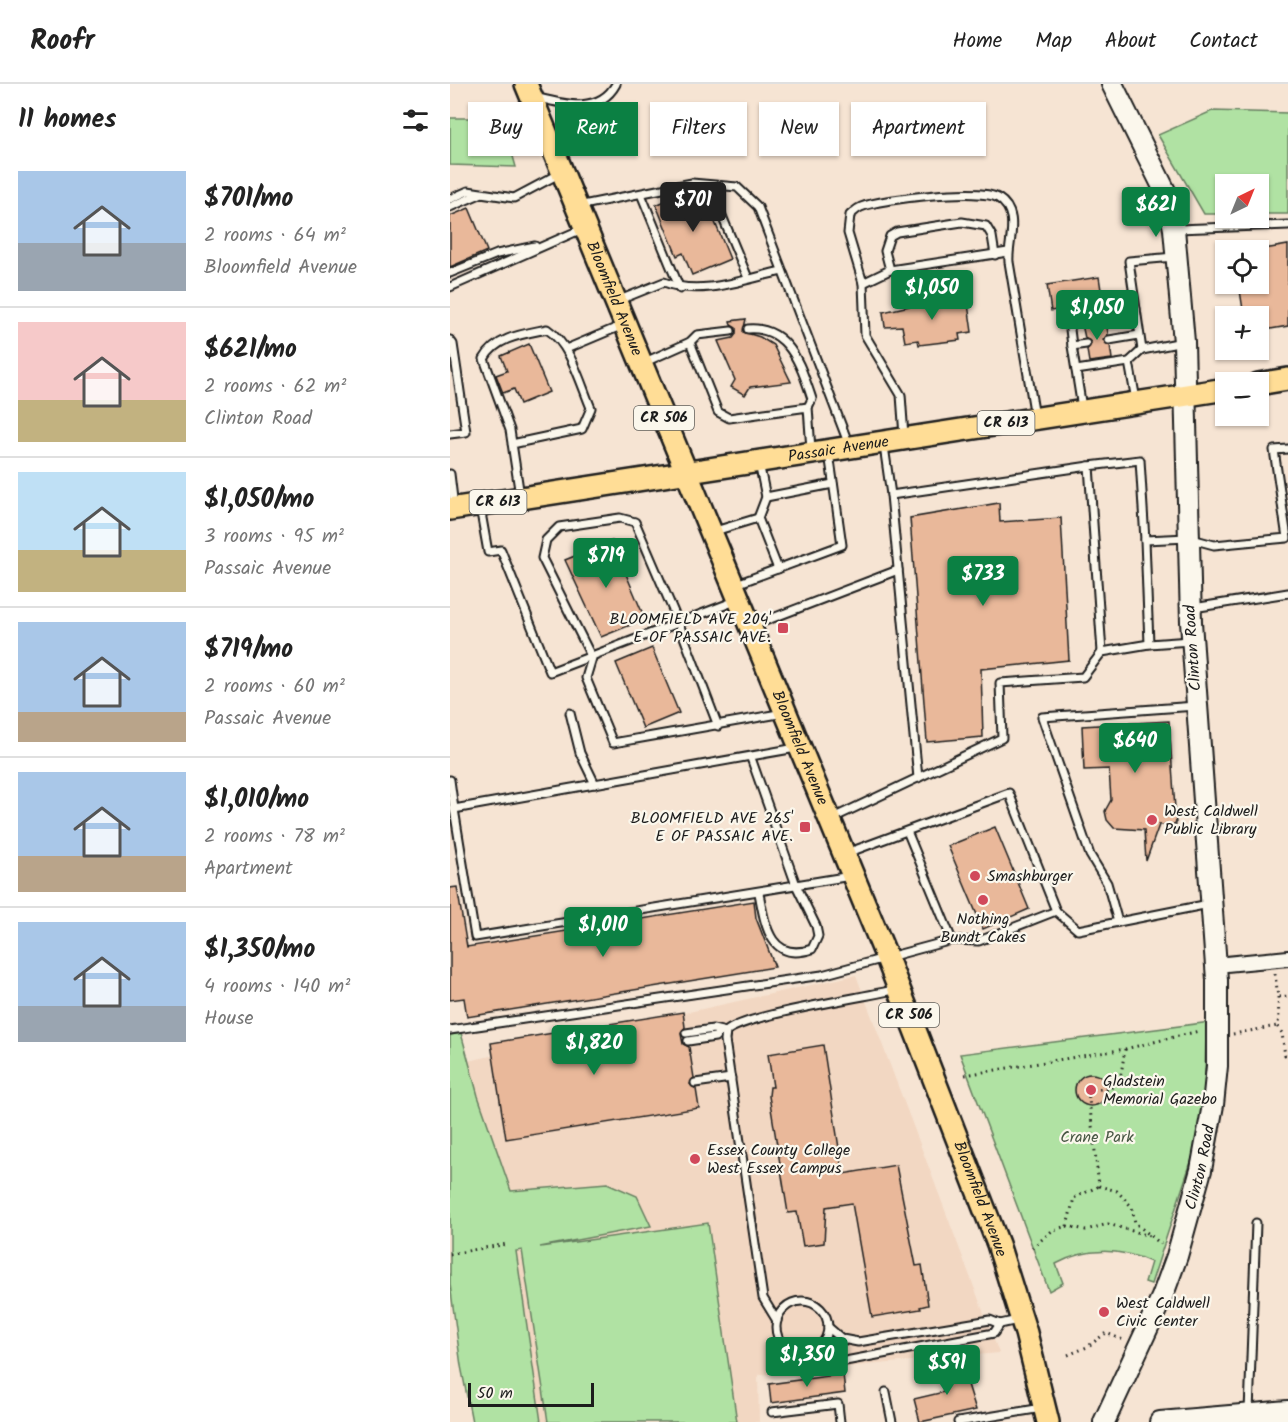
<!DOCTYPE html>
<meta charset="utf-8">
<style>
body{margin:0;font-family:Kalam,sans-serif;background:#f6f6f6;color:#222;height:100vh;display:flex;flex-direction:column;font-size:22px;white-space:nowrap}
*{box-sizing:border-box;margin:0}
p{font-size:20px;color:#767676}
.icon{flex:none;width:33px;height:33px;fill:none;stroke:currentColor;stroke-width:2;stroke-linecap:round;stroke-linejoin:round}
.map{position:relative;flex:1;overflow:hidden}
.drawer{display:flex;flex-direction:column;background:#fff;width:450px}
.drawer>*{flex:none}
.banner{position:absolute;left:18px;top:18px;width:570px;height:54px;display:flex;gap:12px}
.needle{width:39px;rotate:43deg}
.buttons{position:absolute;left:765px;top:90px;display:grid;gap:12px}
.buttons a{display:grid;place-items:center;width:54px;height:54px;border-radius:0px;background:#fff;box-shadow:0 2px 4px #0004;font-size:30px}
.scale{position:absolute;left:18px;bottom:15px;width:126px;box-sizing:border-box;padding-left:6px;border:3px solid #1c1c1c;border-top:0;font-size:16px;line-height:21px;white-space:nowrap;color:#1c1c1c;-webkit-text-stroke:4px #fbf7ec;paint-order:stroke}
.price{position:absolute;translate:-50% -51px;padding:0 14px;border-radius:6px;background:#0b8043;color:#fff;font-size:20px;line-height:39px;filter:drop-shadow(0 2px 3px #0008)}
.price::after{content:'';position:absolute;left:50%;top:36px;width:18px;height:14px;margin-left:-9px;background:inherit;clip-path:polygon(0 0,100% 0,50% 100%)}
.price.selected{background:#222;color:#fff}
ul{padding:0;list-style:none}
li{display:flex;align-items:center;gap:18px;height:150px;padding:0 18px}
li+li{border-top:2px solid #e0e0e0}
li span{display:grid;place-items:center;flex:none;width:168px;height:120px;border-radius:0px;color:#555}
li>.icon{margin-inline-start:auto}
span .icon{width:72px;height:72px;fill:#fffc;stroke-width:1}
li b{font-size:26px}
h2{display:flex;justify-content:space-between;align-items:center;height:72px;padding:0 18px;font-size:26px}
.pill{padding:0 21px;border-radius:0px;background:#fff;box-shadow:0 2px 4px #0004;font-size:21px;line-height:54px}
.pill.selected{background:#0b8043;color:#fff}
header{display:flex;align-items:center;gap:36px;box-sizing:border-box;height:84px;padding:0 30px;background:#fff;border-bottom:2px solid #e0e0e0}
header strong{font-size:28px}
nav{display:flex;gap:33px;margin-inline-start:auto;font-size:21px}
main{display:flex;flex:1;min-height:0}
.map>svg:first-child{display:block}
</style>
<header>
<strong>Roofr</strong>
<nav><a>Home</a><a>Map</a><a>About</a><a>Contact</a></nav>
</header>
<main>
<section class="drawer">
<h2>11 homes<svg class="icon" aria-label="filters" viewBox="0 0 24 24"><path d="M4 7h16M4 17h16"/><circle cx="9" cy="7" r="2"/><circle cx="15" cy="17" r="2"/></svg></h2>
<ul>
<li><span style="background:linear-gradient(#a9c7e8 60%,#9aa5b1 0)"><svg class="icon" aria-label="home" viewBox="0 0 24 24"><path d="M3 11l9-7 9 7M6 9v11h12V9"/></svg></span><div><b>$701/mo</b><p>2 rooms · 64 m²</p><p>Bloomfield Avenue</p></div></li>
<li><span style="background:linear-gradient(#f6c9c9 65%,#c2b280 0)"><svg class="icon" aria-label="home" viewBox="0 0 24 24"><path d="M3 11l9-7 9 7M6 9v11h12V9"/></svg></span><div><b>$621/mo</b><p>2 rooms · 62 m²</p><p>Clinton Road</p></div></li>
<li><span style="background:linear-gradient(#bfe0f5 65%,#c2b280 0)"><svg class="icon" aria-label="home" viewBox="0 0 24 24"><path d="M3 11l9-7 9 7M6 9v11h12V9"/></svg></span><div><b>$1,050/mo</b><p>3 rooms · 95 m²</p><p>Passaic Avenue</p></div></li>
<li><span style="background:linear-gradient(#a9c7e8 75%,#b9a48a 0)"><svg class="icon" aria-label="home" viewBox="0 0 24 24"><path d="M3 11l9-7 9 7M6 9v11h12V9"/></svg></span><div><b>$719/mo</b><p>2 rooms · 60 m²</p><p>Passaic Avenue</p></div></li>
<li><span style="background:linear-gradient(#a9c7e8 70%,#b9a48a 0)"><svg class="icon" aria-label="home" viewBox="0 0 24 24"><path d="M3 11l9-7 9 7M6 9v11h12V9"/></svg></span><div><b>$1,010/mo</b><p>2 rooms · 78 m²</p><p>Apartment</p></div></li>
<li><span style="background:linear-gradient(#a9c7e8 70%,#9aa5b1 0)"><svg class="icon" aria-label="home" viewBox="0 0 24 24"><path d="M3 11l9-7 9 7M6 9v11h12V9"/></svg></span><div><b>$1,350/mo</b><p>4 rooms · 140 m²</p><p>House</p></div></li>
</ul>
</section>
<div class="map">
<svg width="838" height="1338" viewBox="0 0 838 1338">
<rect width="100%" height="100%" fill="#f6e4d3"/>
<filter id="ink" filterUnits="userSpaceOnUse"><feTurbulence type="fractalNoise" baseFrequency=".0167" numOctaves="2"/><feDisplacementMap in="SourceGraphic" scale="12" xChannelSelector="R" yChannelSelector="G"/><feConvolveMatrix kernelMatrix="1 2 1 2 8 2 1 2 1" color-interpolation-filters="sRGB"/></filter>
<g filter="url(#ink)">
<path fill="#f2d7c2" d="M406 891 549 1269 308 1291 309 1338H55L0 981Z"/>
<g fill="#b0e2a3" stroke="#667f60" stroke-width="1.5">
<path d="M762 27 838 29V130H809L808 100H776L775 130H754L708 51Z"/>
<path d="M0 34H52L66 83 0 81Z"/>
<path d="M761 938 756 946 754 1038 701 1200 695 1198 701 1178C670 1164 636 1163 606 1180L613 1199 599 1207 510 970Z"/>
<path d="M11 949 28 1012 61 1107 157 1099 187 1112 201 1142 90 1163 258 1139 287 1338H98L72 1166 66 1167 91 1338H22L11 1282 0 1200V951Z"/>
</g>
<g fill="#e9b89a" stroke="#1c1c1c" stroke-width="1.5">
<path d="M243 105 254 134 262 131 280 175 242 191 233 169 227 172 206 121Z"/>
<path d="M19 124 37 167 0 183V132Z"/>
<path d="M838 161V242L808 247V232H794L789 200H808V166Z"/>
<path d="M649 193 654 225 631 229 629 222 601 227 597 201Z"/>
<path d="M517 213 522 248 509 250 510 256 469 261 468 256 455 258 452 242 435 243 433 228 464 221 463 219Z"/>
<path d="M296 235 293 248 310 253 323 261 341 298 300 303 295 311 281 303 285 296 268 257 283 254 286 250V244L281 241 280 237Z"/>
<path d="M656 236 658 250 653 256 660 261 662 275 639 278 637 266 641 259 635 254 632 240Z"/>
<path d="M79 260 99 308 70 320 64 305 53 309 46 291 57 287 51 272Z"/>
<path d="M549 419 550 438 611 434 619 576 531 585 533 653 477 658 460 434Z"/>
<path d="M162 457 195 535 151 553 115 476Z"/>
<path d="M202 564 229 629 193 644 166 579Z"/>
<path d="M719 637 726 740 709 741 696 777 694 746 664 744 657 736 655 727 661 716 659 685 634 686 632 642Z"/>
<path d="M545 743 579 825 533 845 498 762Z"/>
<path d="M7 803 17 863 304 817 306 834 325 883 17 933 14 914 0 916V804Z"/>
<path d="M233 928 235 943 231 950 233 960 239 963 244 994 240 1000 246 1005 249 1024 56 1055 41 959Z"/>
<path d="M373 961 393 1090 446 1081 466 1182 472 1181 478 1221 470 1223 471 1225 422 1233 402 1119 376 1123 374 1159 353 1162 347 1128 338 1129 319 1012 320 1003H323L318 970Z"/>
<circle cx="641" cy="1006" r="16"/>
<path d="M511 1278 526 1326 470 1338 464 1315 494 1308 488 1283Z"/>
<path d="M393 1290 395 1309 321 1319 319 1300Z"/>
</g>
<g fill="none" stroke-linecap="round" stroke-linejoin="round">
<defs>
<g id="lane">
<path d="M85 13C113 20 149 31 166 0"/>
<path d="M270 102 267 120 298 194"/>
<path d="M191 110 230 205"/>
<path d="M0 115 18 107 64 114 111 89"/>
<path d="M128 122 242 99 287 103 308 123 399 361"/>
<path d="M0 123 30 110"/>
<path d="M727 145 838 141"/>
<path d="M724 173 679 177 692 266 733 258"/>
<path d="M440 186 435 167 440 152 447 148 512 138 536 142 542 152 545 171"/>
<path d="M0 189 47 170 85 162"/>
<path d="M413 199 440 186 558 168"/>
<path d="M0 203 132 145"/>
<path d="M167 217 214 198C250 213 295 195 332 187"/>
<path d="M298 245C339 242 351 282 362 315L358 323"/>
<path d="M0 256 3 260 16 348 0 350"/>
<path d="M659 256 689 251"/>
<path d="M240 258 268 328 279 334 358 323 361 366"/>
<path d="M622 262 619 237 686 225"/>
<path d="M116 265 173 241"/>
<path d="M195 278 240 258 247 251 281 247"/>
<path d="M679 278 686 316"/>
<path d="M626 286 679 278 692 266"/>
<path d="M632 324 622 262 636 260"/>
<path d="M454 352 451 311 415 251 413 199 398 149 400 131C404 128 406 125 411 123 430 115 532 103 548 114 572 129 557 159 559 178L585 333"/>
<path d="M62 360 132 345 141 324C130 298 121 261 97 245 73 250 46 253 34 275L60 346 70 412"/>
<path d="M434 362 441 411 639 382"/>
<path d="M309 379 316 413 308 434 328 485"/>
<path d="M0 390 4 423"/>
<path d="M441 411 468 694"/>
<path d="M316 413 383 400"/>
<path d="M30 423 38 468 51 466 100 588 288 516"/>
<path d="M265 447 308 434"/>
<path d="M695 456 699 560 740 557"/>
<path d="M284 501 392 461 379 369"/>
<path d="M743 524 838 509"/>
<path d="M302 542 448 486"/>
<path d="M652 568 699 560"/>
<path d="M120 629 130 669 145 700"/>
<path d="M268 642 229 540 185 438 170 434 109 443 96 456 92 474 142 574 136 594 163 659 334 629"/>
<path d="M301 674 346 801 366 842 368 852 362 865C320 879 315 841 309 809"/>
<path d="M0 696 4 725 346 664"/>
<path d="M4 725 25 853 401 792"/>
<path d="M383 734 552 654 550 599 633 593 652 568 639 382 690 376 695 456 738 454 764 461 837 454 824 366 838 365"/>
<path d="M397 769 559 709 606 827 529 857 502 856 457 747"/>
<path d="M606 827 628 846 759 820"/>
<path d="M668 838 657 799 640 771 592 633 746 622"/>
<path d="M0 946 372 891 502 856"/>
<path d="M236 949 263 945 276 948"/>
<path d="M238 957 265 953 270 948"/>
<path d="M245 999 281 994"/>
<circle cx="352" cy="1243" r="26"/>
<path d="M327 1237 313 1214 275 956 276 948C292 931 416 913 448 905"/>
<path d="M378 1243 392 1255 408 1258 540 1236 550 1240 568 1236"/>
<path d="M357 1269 390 1278 544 1249 550 1240"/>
<path d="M436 1308 442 1338"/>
<path d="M322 1328 388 1320 390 1338"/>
<path d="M799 1328 806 1139"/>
<path d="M508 1338 592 1324"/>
</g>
<path id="street" d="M766 881 838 874"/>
<g id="secondary">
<path id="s1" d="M654 1338 712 1213 727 1172 751 1086 763 1021 767 982V896L741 538 734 258 724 145 717 111 662 0"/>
<path d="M710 1338 838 1327"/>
</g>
<g id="primary">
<path id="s2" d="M76 0 437 874 548 1160 576 1249 598 1338"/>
<path d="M808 300 838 295"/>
<path id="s3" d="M0 425 776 305"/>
</g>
</defs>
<use href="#lane" stroke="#1c1c1c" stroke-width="11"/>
<use href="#street" stroke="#1c1c1c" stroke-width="18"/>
<use href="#secondary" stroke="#1c1c1c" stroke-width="24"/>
<use href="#primary" stroke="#1c1c1c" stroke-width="26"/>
<g stroke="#1c1c1c" stroke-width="3" stroke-dasharray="1.5 4.5" stroke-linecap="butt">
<path d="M825 890 828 913 838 912"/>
<path d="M828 913 829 935 827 942 832 949 835 972H838"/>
<path d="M783 950 827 942"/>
<path d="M675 965 670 997 662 1003 638 1007 649 1102 667 1107 682 1123 685 1139 711 1160"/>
<path d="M515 991 675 965 749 947"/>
<path d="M617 1142 636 1146 658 1140 700 1152"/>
<path d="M582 1164 603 1146 617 1142 624 1114 649 1102"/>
<path d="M0 1170 57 1160"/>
<path d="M618 1271 637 1263 656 1249 673 1256"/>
</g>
<use href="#lane" stroke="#fbf7ec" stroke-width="7"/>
<use href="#street" stroke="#fbf7ec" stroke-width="14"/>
<use href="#secondary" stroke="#fbf7ec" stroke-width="20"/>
<use href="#primary" stroke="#ffdd96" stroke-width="21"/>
</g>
</g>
<g fill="#d1495b" stroke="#fbf7ec" stroke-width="2">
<rect x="327" y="538" width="12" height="12" rx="3"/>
<circle cx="702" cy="736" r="6"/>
<rect x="349" y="737" width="12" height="12" rx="3"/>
<circle cx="525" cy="792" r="6"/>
<circle cx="533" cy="816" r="6"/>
<circle cx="641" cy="1006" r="6"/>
<circle cx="245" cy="1075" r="6"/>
<circle cx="654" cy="1228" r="6"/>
</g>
<g text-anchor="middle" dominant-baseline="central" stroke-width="4.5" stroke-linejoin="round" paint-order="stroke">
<g fill="#fbf7ec" stroke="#5f5e5a" stroke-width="1.5">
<rect x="184" y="322" width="60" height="24" rx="4.5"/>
<rect x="527.5" y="327" width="57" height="24" rx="4.5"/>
<rect x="19.5" y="406" width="57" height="24" rx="4.5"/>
<rect x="429" y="919" width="60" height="24" rx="4.5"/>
</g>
<g font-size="15" font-weight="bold" fill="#1c1c1c">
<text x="214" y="334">CR 506</text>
<text x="556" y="339">CR 613</text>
<text x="48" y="418">CR 613</text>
<text x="459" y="931">CR 506</text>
</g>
<g font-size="16" fill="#1c1c1c" stroke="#fbf7ec">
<text stroke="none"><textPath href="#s2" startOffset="232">Bloomfield Avenue</textPath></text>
<text stroke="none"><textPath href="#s3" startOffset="393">Passaic Avenue</textPath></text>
<text transform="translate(743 564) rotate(-94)">Clinton Road</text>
<text stroke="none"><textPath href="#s2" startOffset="718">Bloomfield Avenue</textPath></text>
<text stroke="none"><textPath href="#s1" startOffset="273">Clinton Road</textPath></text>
<text stroke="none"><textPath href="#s2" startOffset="1204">Bloomfield Avenue</textPath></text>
</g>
<g font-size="16" fill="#1c1c1c" stroke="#fbf7ec" text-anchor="start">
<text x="321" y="535" text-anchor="end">BLOOMFIELD AVE 204'<tspan x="321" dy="18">E OF PASSAIC AVE.</tspan></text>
<text x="714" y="727">West Caldwell<tspan x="714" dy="18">Public Library</tspan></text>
<text x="343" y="734" text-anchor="end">BLOOMFIELD AVE 265'<tspan x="343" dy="18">E OF PASSAIC AVE.</tspan></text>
<text x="537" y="792">Smashburger</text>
<text x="533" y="835" text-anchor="middle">Nothing<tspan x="533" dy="18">Bundt Cakes</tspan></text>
<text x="653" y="997">Gladstein<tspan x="653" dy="18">Memorial Gazebo</tspan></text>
<text x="257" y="1066">Essex County College<tspan x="257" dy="18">West Essex Campus</tspan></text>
<text x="666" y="1219">West Caldwell<tspan x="666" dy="18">Civic Center</tspan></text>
</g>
<g font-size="16" fill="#485744" stroke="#fbf7ec">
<text x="647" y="1053">Crane Park</text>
</g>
</g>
</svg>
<div class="buttons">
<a><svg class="needle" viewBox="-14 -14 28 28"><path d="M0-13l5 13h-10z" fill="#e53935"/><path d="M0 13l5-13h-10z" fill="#767676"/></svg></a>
<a><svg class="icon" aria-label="locate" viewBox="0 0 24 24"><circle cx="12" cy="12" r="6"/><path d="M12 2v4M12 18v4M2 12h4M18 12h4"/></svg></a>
<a>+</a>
<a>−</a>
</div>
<div class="scale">50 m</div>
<b class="price selected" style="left:243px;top:149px">$701</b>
<b class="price" style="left:706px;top:154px">$621</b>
<b class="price" style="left:482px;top:237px">$1,050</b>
<b class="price" style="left:647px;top:257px">$1,050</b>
<b class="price" style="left:156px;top:505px">$719</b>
<b class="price" style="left:533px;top:523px">$733</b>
<b class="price" style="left:685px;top:690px">$640</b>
<b class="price" style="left:153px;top:874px">$1,010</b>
<b class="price" style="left:144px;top:992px">$1,820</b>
<b class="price" style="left:357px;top:1304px">$1,350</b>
<b class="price" style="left:497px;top:1312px">$591</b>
<div class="banner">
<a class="pill">Buy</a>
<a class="pill selected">Rent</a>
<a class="pill">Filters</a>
<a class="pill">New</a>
<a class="pill">Apartment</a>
</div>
</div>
</main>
